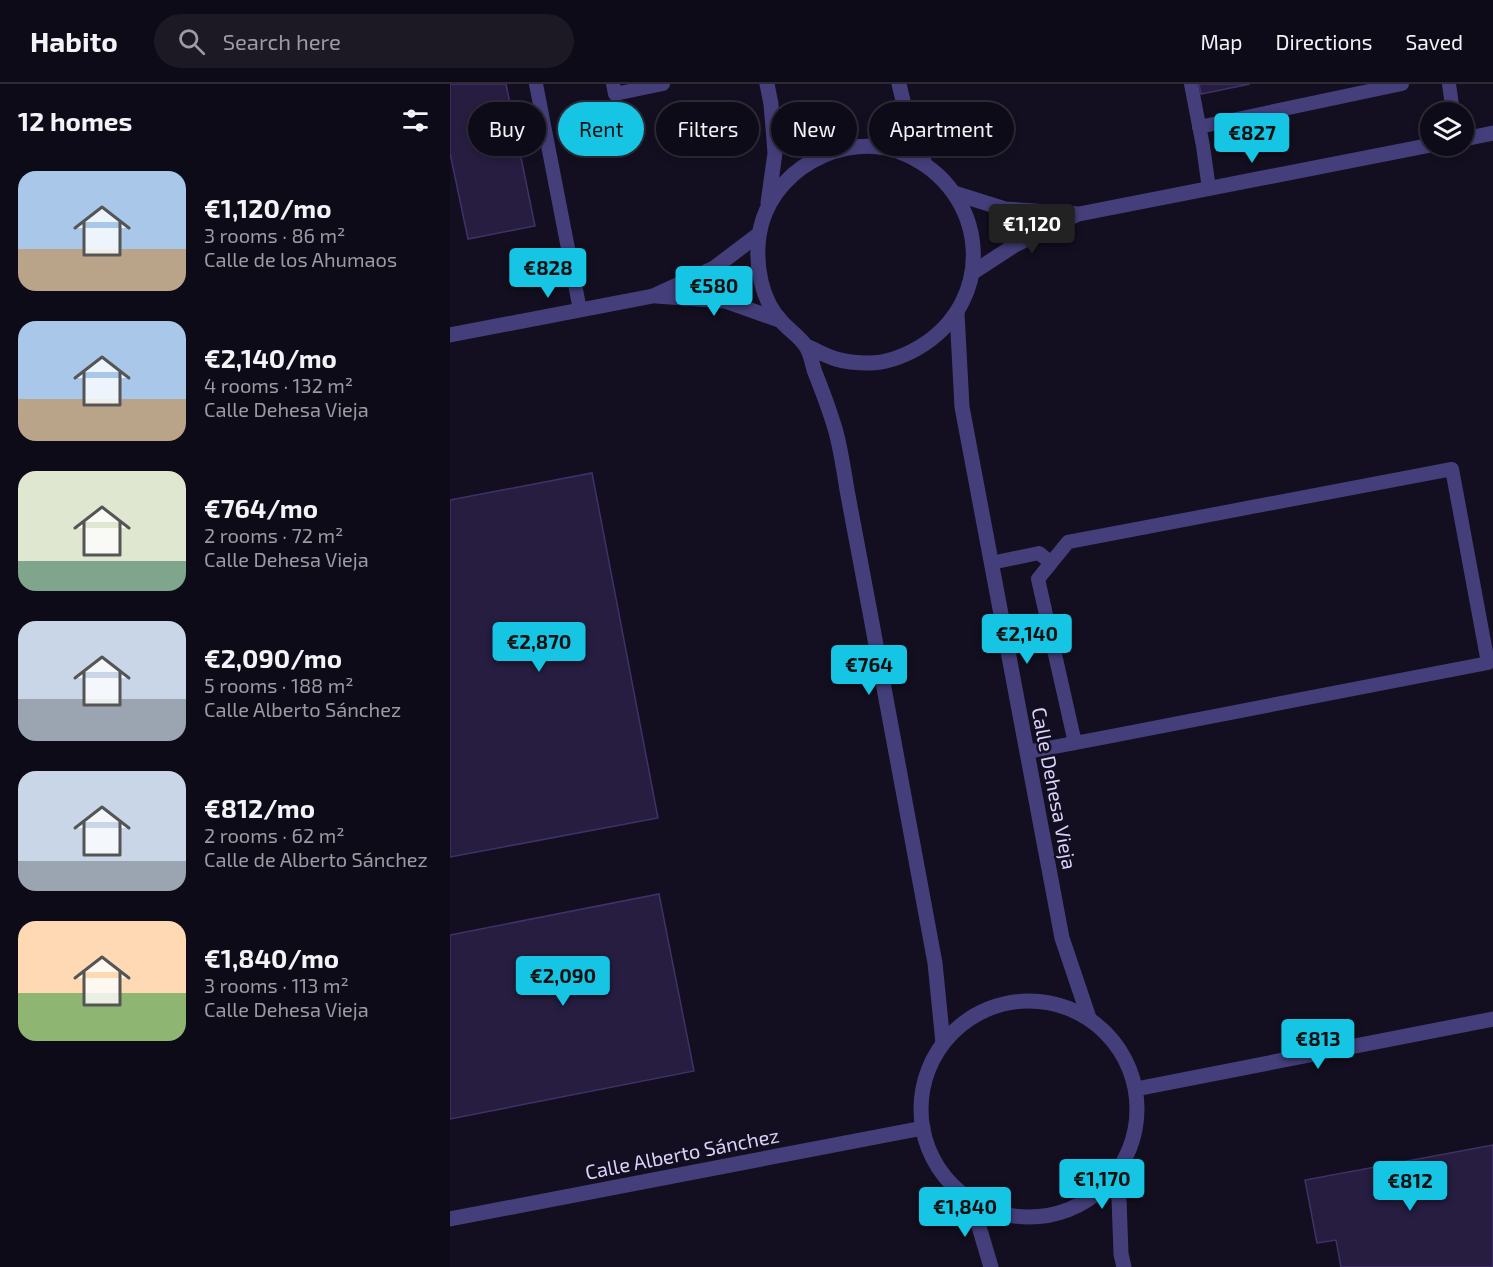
<!DOCTYPE html>
<meta charset="utf-8">
<style>
body{margin:0;font-family:"Exo 2",sans-serif;background:#1c1925;color:#f1f3f6;height:100vh;display:flex;flex-direction:column;font-size:22px;white-space:nowrap}
*{box-sizing:border-box;margin:0}
p{font-size:20px;color:#9b9ba2}
.icon{flex:none;width:33px;height:33px;fill:none;stroke:currentColor;stroke-width:2;stroke-linecap:round;stroke-linejoin:round}
.map{position:relative;flex:1;overflow:hidden}
.sheet{display:flex;flex-direction:column;background:#0e0b18;width:450px}
.sheet>*{flex:none}
.top-card{position:absolute;left:18px;top:18px;width:570px;height:54px;display:flex;gap:12px}
.buttons{position:absolute;left:970px;top:18px;display:grid;gap:12px}
.buttons a{display:grid;place-items:center;width:54px;height:54px;border-radius:50%;background:#0e0b18;box-shadow:0 3px 9px #0003,0 0 0 2px #2e2b37;font-size:30px}
.price{position:absolute;translate:-50% -51px;padding:0 14px;border-radius:6px;background:#16c4e4;color:#111;font-size:20px;line-height:39px;filter:drop-shadow(0 2px 3px #0008)}
.price::after{content:'';position:absolute;left:50%;top:36px;width:18px;height:14px;margin-left:-9px;background:inherit;clip-path:polygon(0 0,100% 0,50% 100%)}
.price.active{background:#222;color:#fff}
ul{padding:0;list-style:none}
li{display:flex;align-items:center;gap:18px;height:150px;padding:0 18px}
li span{display:grid;place-items:center;flex:none;width:168px;height:120px;border-radius:18px;color:#555}
li>.icon{margin-inline-start:auto}
span .icon{width:72px;height:72px;fill:#fffc;stroke-width:1}
li b{font-size:26px}
h2{display:flex;justify-content:space-between;align-items:center;height:72px;padding:0 18px;font-size:26px}
.chip{padding:0 21px;border-radius:27px;background:#0e0b18;box-shadow:0 3px 9px #0003,0 0 0 2px #2e2b37;font-size:21px;line-height:54px}
.chip.active{background:#16c4e4;color:#111}
header{display:flex;align-items:center;gap:36px;box-sizing:border-box;height:84px;padding:0 30px;background:#0e0b18;border-bottom:2px solid #2e2b37}
header strong{font-size:28px}
nav{display:flex;gap:33px;margin-inline-start:auto;font-size:21px}
.search{width:420px;height:54px;background:#1c1925;display:flex;align-items:center;gap:15px;box-sizing:border-box;padding:0 21px;border-radius:33px;color:#9b9ba2;font-size:22px}
main{display:flex;flex:1;min-height:0}
.map>svg:first-child{display:block}
</style>
<header>
<strong>Habito</strong>
<div class="search"><svg class="icon" aria-label="search" viewBox="0 0 24 24"><circle cx="10" cy="10" r="6"/><path d="M15 15l6 6"/></svg>Search here</div>
<nav><a>Map</a><a>Directions</a><a>Saved</a></nav>
</header>
<main>
<section class="sheet">
<h2>12 homes<svg class="icon" aria-label="filters" viewBox="0 0 24 24"><path d="M4 7h16M4 17h16"/><circle cx="9" cy="7" r="2"/><circle cx="15" cy="17" r="2"/></svg></h2>
<ul>
<li><span style="background:linear-gradient(#a9c7e8 65%,#b9a48a 0)"><svg class="icon" aria-label="home" viewBox="0 0 24 24"><path d="M3 11l9-7 9 7M6 9v11h12V9"/></svg></span><div><b>€1,120/mo</b><p>3 rooms · 86 m²</p><p>Calle de los Ahumaos</p></div></li>
<li><span style="background:linear-gradient(#a9c7e8 65%,#b9a48a 0)"><svg class="icon" aria-label="home" viewBox="0 0 24 24"><path d="M3 11l9-7 9 7M6 9v11h12V9"/></svg></span><div><b>€2,140/mo</b><p>4 rooms · 132 m²</p><p>Calle Dehesa Vieja</p></div></li>
<li><span style="background:linear-gradient(#dfe7d0 75%,#7fa58c 0)"><svg class="icon" aria-label="home" viewBox="0 0 24 24"><path d="M3 11l9-7 9 7M6 9v11h12V9"/></svg></span><div><b>€764/mo</b><p>2 rooms · 72 m²</p><p>Calle Dehesa Vieja</p></div></li>
<li><span style="background:linear-gradient(#c9d6e8 65%,#9aa5b1 0)"><svg class="icon" aria-label="home" viewBox="0 0 24 24"><path d="M3 11l9-7 9 7M6 9v11h12V9"/></svg></span><div><b>€2,090/mo</b><p>5 rooms · 188 m²</p><p>Calle Alberto Sánchez</p></div></li>
<li><span style="background:linear-gradient(#c9d6e8 75%,#9aa5b1 0)"><svg class="icon" aria-label="home" viewBox="0 0 24 24"><path d="M3 11l9-7 9 7M6 9v11h12V9"/></svg></span><div><b>€812/mo</b><p>2 rooms · 62 m²</p><p>Calle de Alberto Sánchez</p></div></li>
<li><span style="background:linear-gradient(#ffd9b3 60%,#8fb573 0)"><svg class="icon" aria-label="home" viewBox="0 0 24 24"><path d="M3 11l9-7 9 7M6 9v11h12V9"/></svg></span><div><b>€1,840/mo</b><p>3 rooms · 113 m²</p><p>Calle Dehesa Vieja</p></div></li>
</ul>
</section>
<div class="map">
<svg width="1043" height="1183" viewBox="0 0 1043 1183">
<rect width="100%" height="100%" fill="#130f20"/>
<g fill="#261d40" stroke="#403169" stroke-width="1.5">
<path d="M0 0H56L85 142 18 155 0 69Z"/>
<path d="M749 0H800L751 10Z"/>
<path d="M142 389 208 734 0 773V416Z"/>
<path d="M209 810 244 987 0 1035V851Z"/>
<path d="M1043 1061V1183H891L886 1156 867 1159 855 1096Z"/>
</g>
<g fill="none" stroke-linecap="round" stroke-linejoin="round">
<g stroke="#443f7b" stroke-width="14">
<path d="M86 0 130 226"/>
<path d="M163 0 165 10 213 0"/>
<path d="M741 0 753 62 759 105"/>
<path d="M999 0 1003 28"/>
<path d="M749 43 952 0"/>
<path d="M541 479 589 469 601 479"/>
<path d="M577 668C731 639 885 609 1038 579L1002 385 618 458 588 495 625 659"/>
</g>
<g stroke="#443f7b" stroke-width="15">
<path d="M317 0 321 20 325 69 318 119"/>
<path d="M449 0 459 42 475 80"/>
<path d="M1014 55 1043 49"/>
<path d="M504 109 555 125 629 130 981 61"/>
<path d="M522 189 565 161 626 131"/>
<path d="M206 212 275 217 329 236"/>
<path d="M507 229 512 323 612 854 639 934"/>
<path d="M0 251 203 212 264 184 309 150"/>
<path d="M356 262C366 266 376 272 386 275 396 278 409 279 419 279 436 279 454 272 468 264 549 217 538 106 455 70 394 44 318 87 309 152 305 181 311 216 332 238 339 246 349 252 355 261 360 267 362 278 364 286 372 306 380 327 386 348 391 367 394 387 397 406 404 445 412 484 419 523 441 642 463 760 485 879L493 959"/>
<circle cx="579" cy="1025" r="108"/>
<path d="M686 1005 1043 935"/>
<path d="M668 1087 671 1170 674 1183"/>
<path d="M521 1116 541 1183"/>
<path d="M0 1135 473 1044"/>
</g>
</g>
<g text-anchor="middle" dominant-baseline="central" stroke-width="5" stroke-linejoin="round" paint-order="stroke">
<g font-size="20" fill="#dad3fb" stroke="#130f20">
<text transform="translate(605 704) rotate(79)">Calle Dehesa Vieja</text>
<text transform="translate(232 1069) rotate(-11)">Calle Alberto Sánchez</text>
</g>
</g>
</svg>
<div class="buttons">
<a><svg class="icon" aria-label="layers" viewBox="0 0 24 24"><path d="M12 4l9 5-9 5-9-5zM3 14l9 5 9-5"/></svg></a>
</div>
<b class="price" style="left:802px;top:80px">€827</b>
<b class="price active" style="left:582px;top:171px">€1,120</b>
<b class="price" style="left:98px;top:215px">€828</b>
<b class="price" style="left:264px;top:233px">€580</b>
<b class="price" style="left:577px;top:581px">€2,140</b>
<b class="price" style="left:89px;top:589px">€2,870</b>
<b class="price" style="left:419px;top:612px">€764</b>
<b class="price" style="left:113px;top:923px">€2,090</b>
<b class="price" style="left:868px;top:986px">€813</b>
<b class="price" style="left:652px;top:1126px">€1,170</b>
<b class="price" style="left:960px;top:1128px">€812</b>
<b class="price" style="left:515px;top:1154px">€1,840</b>
<div class="top-card">
<a class="chip">Buy</a>
<a class="chip active">Rent</a>
<a class="chip">Filters</a>
<a class="chip">New</a>
<a class="chip">Apartment</a>
</div>
</div>
</main>
